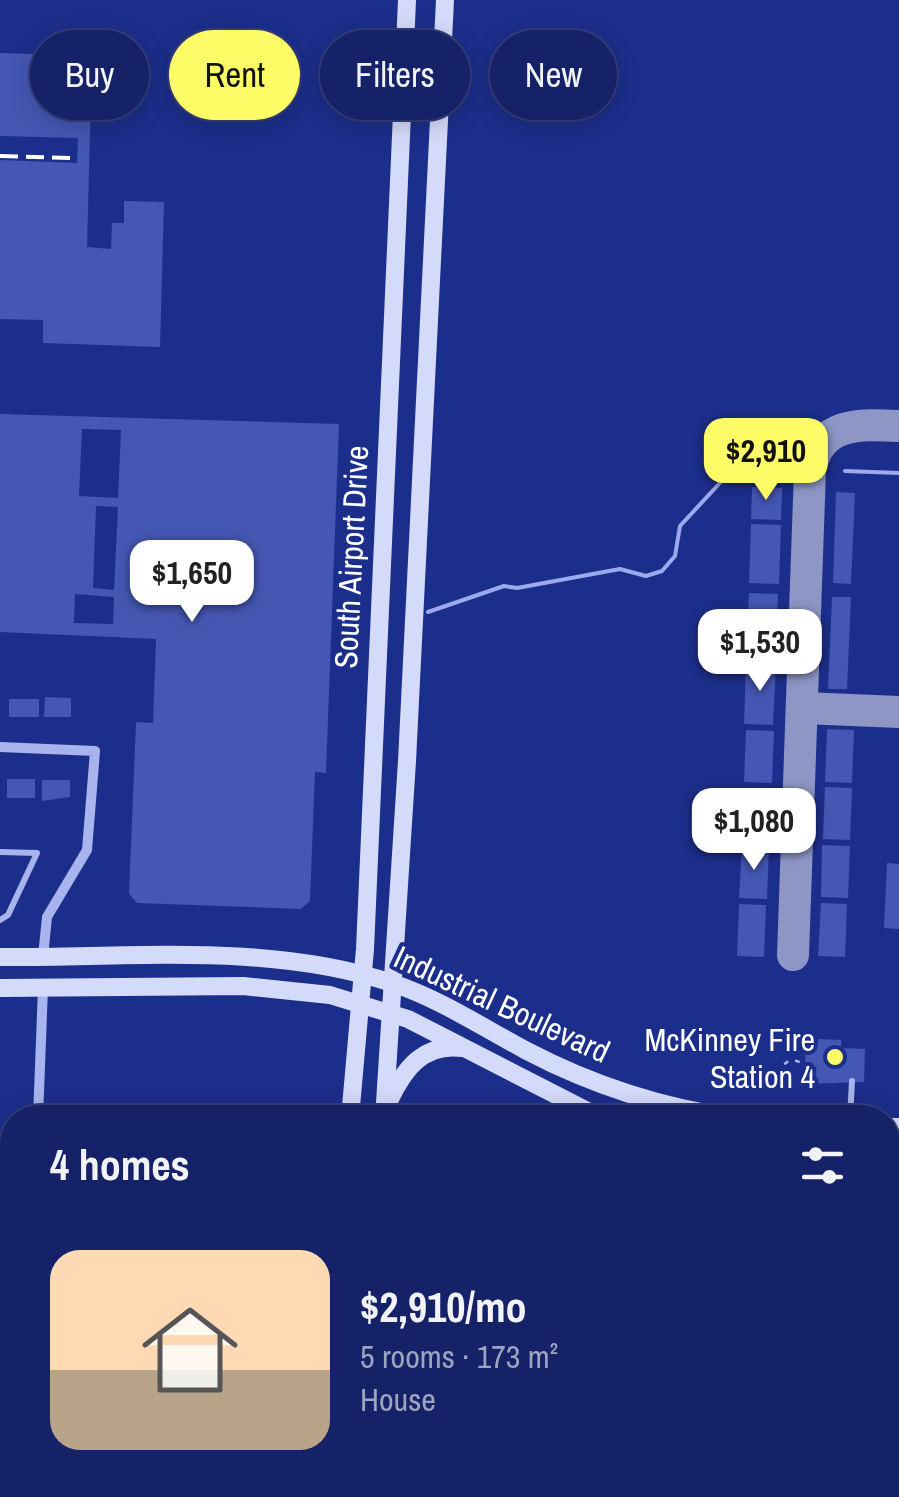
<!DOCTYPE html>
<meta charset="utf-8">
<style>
body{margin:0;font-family:"Archivo Narrow",sans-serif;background:#222f71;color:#f1f3f6;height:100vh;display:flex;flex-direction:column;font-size:38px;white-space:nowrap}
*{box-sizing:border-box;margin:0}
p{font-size:32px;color:#9da4c0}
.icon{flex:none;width:55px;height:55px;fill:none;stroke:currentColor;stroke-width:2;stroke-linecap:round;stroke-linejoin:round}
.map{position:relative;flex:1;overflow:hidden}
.sheet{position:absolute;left:0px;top:1105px;width:900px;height:392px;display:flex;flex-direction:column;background:#152268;border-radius:40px 40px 0 0;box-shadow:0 5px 25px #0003,0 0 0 2px #343f7c}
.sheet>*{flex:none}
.hud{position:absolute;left:30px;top:30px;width:840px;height:90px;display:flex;gap:20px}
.price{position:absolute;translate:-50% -85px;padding:0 22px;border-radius:20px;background:#fff;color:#222;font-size:32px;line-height:65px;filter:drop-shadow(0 2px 5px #0008)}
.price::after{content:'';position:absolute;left:50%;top:60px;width:30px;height:22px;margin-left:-15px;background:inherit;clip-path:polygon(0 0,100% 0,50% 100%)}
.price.on{background:#fdfb66;color:#111}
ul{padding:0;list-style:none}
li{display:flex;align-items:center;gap:30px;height:250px;padding:0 50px}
li span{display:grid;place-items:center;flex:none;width:280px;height:200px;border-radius:30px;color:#555}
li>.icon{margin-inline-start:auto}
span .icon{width:120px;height:120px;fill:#fffc;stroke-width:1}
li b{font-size:42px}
h2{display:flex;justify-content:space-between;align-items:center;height:120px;padding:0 50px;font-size:42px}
.pill{padding:0 35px;border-radius:45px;background:#152268;box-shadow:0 5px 25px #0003,0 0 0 2px #343f7c;font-size:35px;line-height:90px}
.pill.on{background:#fdfb66;color:#111}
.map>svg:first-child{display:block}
</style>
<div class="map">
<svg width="899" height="1497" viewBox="0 0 899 1497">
<rect width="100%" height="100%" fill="#1c2e8b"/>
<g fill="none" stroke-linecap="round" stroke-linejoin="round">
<g stroke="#9baaee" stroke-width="4">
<path d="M845 471 899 473"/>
<path d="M428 612 504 586 517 588 620 569 646 576 662 571 675 556 680 526 731 471 776 470"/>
</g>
<g stroke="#8e96c5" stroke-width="32">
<path d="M803 708 899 712"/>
<path d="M793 955 810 470C820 422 858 424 899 426"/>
</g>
</g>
<g fill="#4457b3" fill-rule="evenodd">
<path d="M0 53 92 56 87 247 111 249 112 223H124V201L164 202 160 347 43 343V320L0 319V160L77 163 78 138 0 136Z"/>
<path d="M0 414 339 424 326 773 315 772 310 901 301 909 137 903 129 894 136 722 153 723 156 639 0 632ZM82 429 121 430 118 498 79 496ZM96 506 118 507 114 590 93 588ZM75 594 114 597 113 624 74 623Z"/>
<path d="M752 487 782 488 781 520 751 519Z"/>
<path d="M836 492 855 493 851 584 833 583Z"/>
<path d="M751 524 781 525 779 584 749 583Z"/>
<path d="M749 593 778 594 776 656 746 654Z"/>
<path d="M832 597H851L847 689H828Z"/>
<path d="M746 662 776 664 773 725 744 724Z"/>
<path d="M45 697 71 698V717H44Z"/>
<rect x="9" y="699" width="30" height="18"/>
<path d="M827 729 854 730 852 783 825 782Z"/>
<path d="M746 730 774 731 772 783 744 782Z"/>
<rect x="7" y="779" width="28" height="19"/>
<path d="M42 780H70V797L42 801Z"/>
<path d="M825 787 852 788 850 840 823 839Z"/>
<path d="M744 788 771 789 769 841 742 840Z"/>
<path d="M822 845 850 846 848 898 821 897Z"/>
<path d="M742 846 769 847 767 899 739 898Z"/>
<path d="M887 863 899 864V929L884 928Z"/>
<path d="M821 903 847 904 845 957 818 956Z"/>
<path d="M739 904 766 905 764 957 737 956Z"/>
<path d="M818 1039 841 1040V1048L865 1049 864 1082 804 1084 806 1043H818Z"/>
<path d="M888 1347H899V1497H523L524 1485H888Z"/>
<rect x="133" y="1485" width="125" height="12"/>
</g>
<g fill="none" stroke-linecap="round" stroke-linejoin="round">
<path stroke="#a8b4ed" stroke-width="2.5" stroke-dasharray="5 8" stroke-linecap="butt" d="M737 1079 767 1078 791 1059 805 1064"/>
<g stroke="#a8b4ed" stroke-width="6">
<path d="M0 852 37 853 8 915 0 920"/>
<path d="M850 1118 852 1081"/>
<path d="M83 1497 84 1485"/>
<path d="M281 1497V1485"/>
</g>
<g stroke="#a8b4ed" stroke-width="10">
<path d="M0 747 95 751 87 850 47 917 43 957"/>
<path d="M38 1118 43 988"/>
<path d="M0 1278 12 1279"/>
<path d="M23 1497 24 1485"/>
</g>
<g stroke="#d4daf9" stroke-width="18">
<path d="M0 957C129 958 268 942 392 983 440 999 482 1027 527 1051 592 1085 663 1108 736 1118"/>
<path d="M0 988 243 986 330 995 408 1019 601 1118"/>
<path d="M389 1101C404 1069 423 1043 462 1048"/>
<path d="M350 1118 365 949 407 0"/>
<path d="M384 1118 407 761 445 0"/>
<path d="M888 1127H899"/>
<path d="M888 1158 899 1159"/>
<path d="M368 1485 371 1497"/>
<path d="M406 1485 409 1497"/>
</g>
<path stroke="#fff" stroke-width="4" stroke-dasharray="18 8" stroke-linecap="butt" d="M0 156 73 158"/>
</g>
<circle fill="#fdfb66" stroke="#1c2e8b" stroke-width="4" cx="835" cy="1057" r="10"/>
<g text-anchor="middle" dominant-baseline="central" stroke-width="8" stroke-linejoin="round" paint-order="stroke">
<g font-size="32" fill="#fff" stroke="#1c2e8b">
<text transform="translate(351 557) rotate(-87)">South Airport Drive</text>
<text transform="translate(502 1004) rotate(25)">Industrial Boulevard</text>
</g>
<g font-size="32" fill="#fff" stroke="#1c2e8b" text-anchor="end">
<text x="815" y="1039">McKinney Fire<tspan x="815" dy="37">Station 4</tspan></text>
</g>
</g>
</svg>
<b class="price on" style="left:766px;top:503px">$2,910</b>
<b class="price" style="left:192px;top:625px">$1,650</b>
<b class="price" style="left:760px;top:694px">$1,530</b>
<b class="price" style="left:754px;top:873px">$1,080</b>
<div class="hud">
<a class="pill">Buy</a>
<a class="pill on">Rent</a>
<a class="pill">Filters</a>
<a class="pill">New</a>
</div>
<section class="sheet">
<h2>4 homes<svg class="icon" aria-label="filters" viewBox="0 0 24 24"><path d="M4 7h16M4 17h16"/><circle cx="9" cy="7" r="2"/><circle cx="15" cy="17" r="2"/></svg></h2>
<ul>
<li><span style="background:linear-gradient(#ffd9b3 60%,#b9a48a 0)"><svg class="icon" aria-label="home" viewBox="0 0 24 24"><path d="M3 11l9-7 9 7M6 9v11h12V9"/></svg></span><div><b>$2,910/mo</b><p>5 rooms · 173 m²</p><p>House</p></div></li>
</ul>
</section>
</div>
